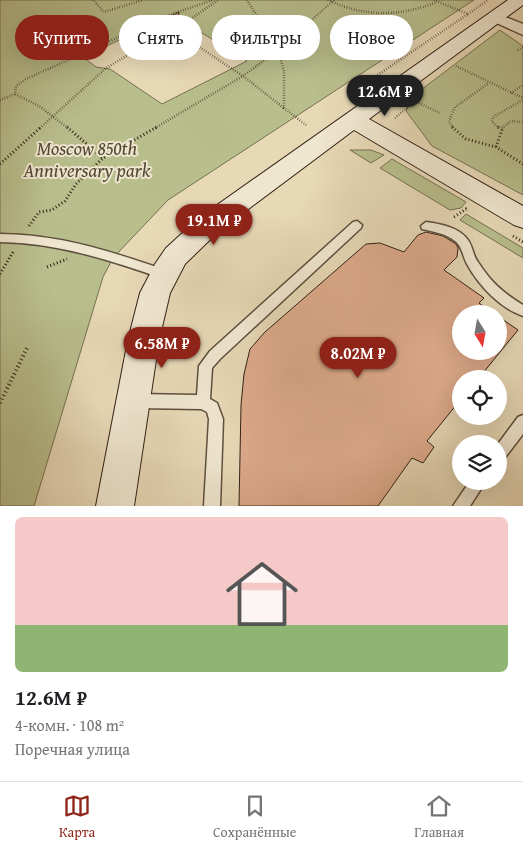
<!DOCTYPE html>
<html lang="ru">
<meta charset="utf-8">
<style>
body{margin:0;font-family:"Gentium Book Plus",serif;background:#f6f6f6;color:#202124;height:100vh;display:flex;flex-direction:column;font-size:19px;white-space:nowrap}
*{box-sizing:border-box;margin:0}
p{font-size:16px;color:#757577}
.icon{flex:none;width:28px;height:28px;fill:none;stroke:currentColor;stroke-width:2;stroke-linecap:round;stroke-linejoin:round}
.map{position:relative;height:506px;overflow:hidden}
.sheet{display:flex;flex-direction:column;background:#fff;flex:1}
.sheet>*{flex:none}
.banner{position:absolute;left:15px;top:15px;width:494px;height:45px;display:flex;gap:10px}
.needle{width:32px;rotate:169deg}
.controls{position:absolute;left:452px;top:305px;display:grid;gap:10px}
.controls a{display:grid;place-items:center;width:55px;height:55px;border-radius:50%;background:#fff;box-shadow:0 5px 20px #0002;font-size:25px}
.price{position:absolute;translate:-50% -42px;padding:0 11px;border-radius:18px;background:#8f2418;color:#fff;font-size:16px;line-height:32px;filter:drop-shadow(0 1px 2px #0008)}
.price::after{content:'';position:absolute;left:50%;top:30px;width:15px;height:11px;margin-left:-8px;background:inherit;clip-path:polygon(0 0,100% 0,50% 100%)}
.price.on{background:#222;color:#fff}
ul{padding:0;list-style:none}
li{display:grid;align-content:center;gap:10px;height:265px;padding:0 15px}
li span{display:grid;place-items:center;height:155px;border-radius:8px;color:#555}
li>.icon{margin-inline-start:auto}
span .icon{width:90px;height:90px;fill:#fffc;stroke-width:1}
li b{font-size:21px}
.tag{padding:0 18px;border-radius:22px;background:#fff;box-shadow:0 5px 20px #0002;font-size:18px;line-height:45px}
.tag.on{background:#8f2418;color:#fff}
.dock{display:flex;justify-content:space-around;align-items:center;height:70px;border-top:1px solid #e0e0e0;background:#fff;font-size:14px;color:#757577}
.dock a{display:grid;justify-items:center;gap:2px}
.dock .on{color:#8f2418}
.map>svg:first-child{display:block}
</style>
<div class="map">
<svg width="523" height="506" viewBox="0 0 523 506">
<rect width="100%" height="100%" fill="#e7d8b6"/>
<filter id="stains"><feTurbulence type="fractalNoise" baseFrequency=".004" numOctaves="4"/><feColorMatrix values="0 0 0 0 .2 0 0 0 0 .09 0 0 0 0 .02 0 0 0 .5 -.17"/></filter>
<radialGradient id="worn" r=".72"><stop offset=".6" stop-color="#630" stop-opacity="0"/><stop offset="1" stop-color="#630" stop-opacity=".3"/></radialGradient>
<g fill="#b8be8c" stroke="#747051" fill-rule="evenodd">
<path d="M0 0H474L168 200 113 258 103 277 34 506H0ZM183 21 247 61 162 104 110 69 96 67 83 57 158 22 169 28Z"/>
<path d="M500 30 523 46V195L432 146 406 111 413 96Z"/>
<path d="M350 150H371L384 155 371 163Z"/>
<path d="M392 159 466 202 461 208 450 210 380 168Z"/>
<path d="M466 214 523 248V258L460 220Z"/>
</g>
<g fill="#ddaa8b" stroke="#312116">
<path d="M179 12 175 39 166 40 165 43H142L145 29Z"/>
<path d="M426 232 443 236 456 244 458 248 457 257 444 270 484 298 479 303 494 314H461V351H499V317L518 330 478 379H461V399L427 441 434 447 423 463 412 458 378 506H239L241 405 244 374 250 349 265 332 366 244 380 243 404 252 418 235Z"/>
</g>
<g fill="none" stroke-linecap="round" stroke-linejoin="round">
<defs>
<g id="lane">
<path d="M357 221 362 225 361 228 220 359 212 368 210 399 217 403 223 419 220 506H204L209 419 207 412 201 409 136 408 131 406 129 401 131 396 136 394 197 395 199 366 210 351 353 222Z"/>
<path d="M426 222C440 224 459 227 468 240 473 247 473 256 478 262 491 282 502 292 523 305V316C500 308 479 286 467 264 463 257 462 246 455 241 445 233 434 232 422 229L421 226Z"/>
<path d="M0 234C59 234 113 252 168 271L170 274 168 277 164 279C110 260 58 243 0 242Z"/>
<path d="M523 415V434L504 459 499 461 498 444 518 417Z"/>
<path d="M470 481H486L470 506H453Z"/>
</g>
<path id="street" d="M495 13 523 24V35L490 20 488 17Z"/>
<path id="secondary" d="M508 0H523V5L369 119 523 206V228L514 225 354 130 219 231 185 264 170 293 159 340 134 506H96L128 340 140 293 155 264 166 248 200 217Z"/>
</defs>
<use href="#lane" stroke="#5e4f3e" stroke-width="3"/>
<use href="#street" stroke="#5e4f3e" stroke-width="3"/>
<use href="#secondary" stroke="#312116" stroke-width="2"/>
<g stroke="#312116" stroke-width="2.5" stroke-dasharray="0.5 2" stroke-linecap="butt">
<path d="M93 0 104 12 143 0"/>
<path d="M247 0 278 50 284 71V108L306 125"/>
<path d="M328 0C364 17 400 17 437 2"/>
<path d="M468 14 488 0"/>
<path d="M181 35 243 76 284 108"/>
<path d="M518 50 523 47"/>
<path d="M456 66 523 98"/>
<path d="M351 93 468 14 434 0"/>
<path d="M511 93 523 85"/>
<path d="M420 95 415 101 440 113"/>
<path d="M0 100 15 94"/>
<path d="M395 118 415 101"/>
<path d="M40 128 106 68 140 48 163 47 181 35 175 30 218 0"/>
<path d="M68 128 39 106 15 94 16 86 26 79 166 16 213 0"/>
<path d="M155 128 243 76 278 50 334 0"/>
<path d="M453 128 449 121 455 107 489 83"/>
<path d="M499 128 492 122 493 117 523 100"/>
<path d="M502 128 511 121 523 122"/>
</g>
<g stroke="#312116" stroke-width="3" stroke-dasharray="1 2.5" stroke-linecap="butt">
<path d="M67 127 103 158"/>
<path d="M452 127 466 139 496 147 523 164"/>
<path d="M498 127 501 129"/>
<path d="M496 147 503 127"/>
<path d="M0 164 41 127"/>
<path d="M454 217 466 209 469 210"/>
<path d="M29 226 39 212 52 210 65 201 76 184 103 158 157 127"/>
<path d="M513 236 523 242"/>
<path d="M47 267 67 259"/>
<path d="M0 274 13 252"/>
</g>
<path stroke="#312116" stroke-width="4" stroke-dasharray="1 3" stroke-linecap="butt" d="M0 403 28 346"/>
<use href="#lane" fill="#efe6d0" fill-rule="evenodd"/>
<use href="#street" fill="#efe6d0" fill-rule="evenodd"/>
<use href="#secondary" fill="#efe6d0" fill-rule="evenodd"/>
</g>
<g text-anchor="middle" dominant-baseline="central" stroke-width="4" stroke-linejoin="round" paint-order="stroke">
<g font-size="19" font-style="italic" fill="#534834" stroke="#efe6d0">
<text x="87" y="148">Moscow 850th<tspan x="87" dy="22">Anniversary park</tspan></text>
</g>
</g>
<rect width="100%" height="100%" filter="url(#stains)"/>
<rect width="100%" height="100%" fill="url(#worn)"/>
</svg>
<div class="controls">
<a><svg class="needle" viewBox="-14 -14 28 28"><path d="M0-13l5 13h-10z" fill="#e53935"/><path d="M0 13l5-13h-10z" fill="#757577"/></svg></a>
<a><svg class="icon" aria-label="locate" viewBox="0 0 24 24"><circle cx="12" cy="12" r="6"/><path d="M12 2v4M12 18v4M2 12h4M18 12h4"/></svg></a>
<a><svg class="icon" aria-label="layers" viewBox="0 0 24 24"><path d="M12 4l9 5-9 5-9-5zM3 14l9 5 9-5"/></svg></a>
</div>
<b class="price on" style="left:385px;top:117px">12.6M ₽</b>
<b class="price" style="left:214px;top:246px">19.1M ₽</b>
<b class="price" style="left:162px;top:369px">6.58M ₽</b>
<b class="price" style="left:358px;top:379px">8.02M ₽</b>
<div class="banner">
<a class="tag on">Купить</a>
<a class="tag">Снять</a>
<a class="tag">Фильтры</a>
<a class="tag">Новое</a>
</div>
</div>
<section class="sheet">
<ul>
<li><span style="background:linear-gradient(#f6c9c9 70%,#8fb573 0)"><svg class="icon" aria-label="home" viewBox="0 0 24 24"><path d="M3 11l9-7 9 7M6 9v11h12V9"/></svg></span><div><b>12.6M ₽</b><p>4-комн. · 108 m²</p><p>Поречная улица</p></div></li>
</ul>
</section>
<nav class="dock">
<a class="on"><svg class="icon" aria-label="map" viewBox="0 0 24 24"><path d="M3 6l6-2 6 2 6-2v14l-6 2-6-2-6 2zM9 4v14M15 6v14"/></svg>Карта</a>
<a><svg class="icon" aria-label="saved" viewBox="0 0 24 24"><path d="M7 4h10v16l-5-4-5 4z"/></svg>Сохранённые</a>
<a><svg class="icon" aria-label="home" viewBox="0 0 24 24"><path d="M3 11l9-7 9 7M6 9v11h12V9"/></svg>Главная</a>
</nav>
